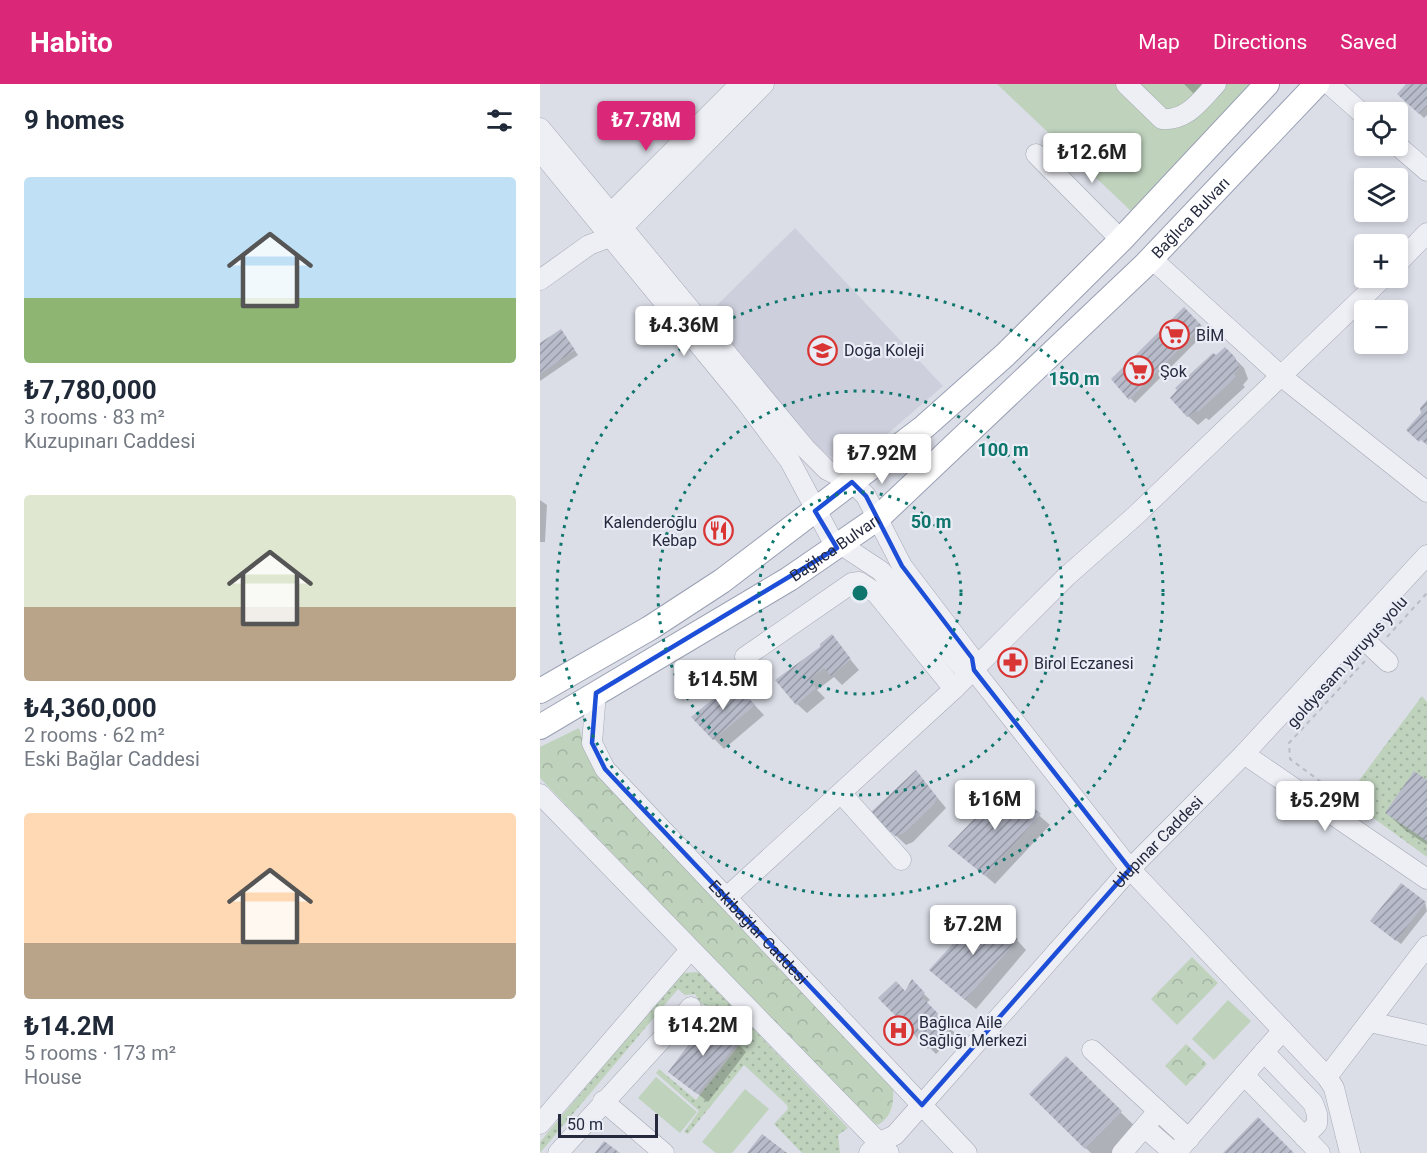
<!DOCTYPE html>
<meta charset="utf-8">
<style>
body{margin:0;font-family:Roboto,sans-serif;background:#f2f2f3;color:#1f2937;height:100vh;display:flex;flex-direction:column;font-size:22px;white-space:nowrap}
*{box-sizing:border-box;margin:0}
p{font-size:20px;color:#747a83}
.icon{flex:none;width:33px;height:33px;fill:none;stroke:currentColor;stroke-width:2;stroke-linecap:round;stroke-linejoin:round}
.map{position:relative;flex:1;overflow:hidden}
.side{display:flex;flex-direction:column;background:#fff;width:540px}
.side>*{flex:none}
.controls{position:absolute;left:814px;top:18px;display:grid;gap:12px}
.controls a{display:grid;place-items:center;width:54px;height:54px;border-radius:6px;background:#fff;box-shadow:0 3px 9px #0003;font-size:30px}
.scale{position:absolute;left:18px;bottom:15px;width:100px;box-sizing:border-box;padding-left:6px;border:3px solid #24293e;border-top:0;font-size:16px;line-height:21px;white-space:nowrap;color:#24293e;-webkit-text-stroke:4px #eaedf5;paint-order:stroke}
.price{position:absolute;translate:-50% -51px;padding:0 14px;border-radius:6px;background:#fff;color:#222;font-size:20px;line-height:39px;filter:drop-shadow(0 2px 3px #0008)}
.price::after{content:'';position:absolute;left:50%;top:36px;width:18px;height:14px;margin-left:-9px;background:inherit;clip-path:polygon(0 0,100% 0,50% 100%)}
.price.active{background:#db2777;color:#fff}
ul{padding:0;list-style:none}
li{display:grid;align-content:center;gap:12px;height:318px;padding:0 24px}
li span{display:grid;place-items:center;height:186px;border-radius:6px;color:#555}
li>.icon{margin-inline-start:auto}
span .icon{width:108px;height:108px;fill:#fffc;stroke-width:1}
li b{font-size:26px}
h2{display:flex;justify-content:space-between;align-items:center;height:72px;padding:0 24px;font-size:26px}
header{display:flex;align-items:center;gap:36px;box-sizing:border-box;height:84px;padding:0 30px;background:#db2777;color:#fff}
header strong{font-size:28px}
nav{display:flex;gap:33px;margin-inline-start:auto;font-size:21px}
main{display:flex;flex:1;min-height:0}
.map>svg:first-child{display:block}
</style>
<header>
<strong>Habito</strong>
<nav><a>Map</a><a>Directions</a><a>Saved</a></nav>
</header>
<main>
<section class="side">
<h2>9 homes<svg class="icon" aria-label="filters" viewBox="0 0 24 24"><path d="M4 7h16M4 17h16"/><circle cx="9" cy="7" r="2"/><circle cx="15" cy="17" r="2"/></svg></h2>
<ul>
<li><span style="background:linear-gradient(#bfe0f5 65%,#8fb573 0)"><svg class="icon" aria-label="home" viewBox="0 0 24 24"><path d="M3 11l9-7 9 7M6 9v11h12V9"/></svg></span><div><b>₺7,780,000</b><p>3 rooms · 83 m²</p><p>Kuzupınarı Caddesi</p></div></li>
<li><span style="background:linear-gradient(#dfe7d0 60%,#b9a48a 0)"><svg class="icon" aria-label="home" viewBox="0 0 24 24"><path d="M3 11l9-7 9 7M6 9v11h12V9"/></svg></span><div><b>₺4,360,000</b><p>2 rooms · 62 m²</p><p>Eski Bağlar Caddesi</p></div></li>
<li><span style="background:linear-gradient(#ffd9b3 70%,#b9a48a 0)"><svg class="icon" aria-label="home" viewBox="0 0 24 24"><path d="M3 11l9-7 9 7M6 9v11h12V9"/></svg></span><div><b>₺14.2M</b><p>5 rooms · 173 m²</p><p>House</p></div></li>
</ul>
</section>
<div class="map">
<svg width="887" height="1069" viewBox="0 0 887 1069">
<defs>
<pattern id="grass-dots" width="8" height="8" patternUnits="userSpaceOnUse" patternTransform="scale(1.5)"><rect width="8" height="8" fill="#bed2bc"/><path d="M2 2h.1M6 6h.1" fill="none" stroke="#a3b4a3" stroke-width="1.8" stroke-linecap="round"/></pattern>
<pattern id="park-crowns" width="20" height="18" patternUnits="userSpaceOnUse" patternTransform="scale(1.5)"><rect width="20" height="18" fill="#bed2bc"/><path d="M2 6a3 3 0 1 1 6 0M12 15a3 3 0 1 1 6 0" fill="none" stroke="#a3b4a3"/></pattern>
<pattern id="building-hatch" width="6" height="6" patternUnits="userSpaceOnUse" patternTransform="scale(1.5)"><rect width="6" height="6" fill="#b8bcca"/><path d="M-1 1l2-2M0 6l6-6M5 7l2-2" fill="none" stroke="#9599a5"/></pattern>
</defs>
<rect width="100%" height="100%" fill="#dbdee7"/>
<path fill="#cdd0dc" d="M255 144 403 302 323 371 310 377H300L288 371 267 352 168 230Z"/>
<g fill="url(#grass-dots)">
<path d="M882 612 887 618V773L806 714Z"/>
<path d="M159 888 308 1044 298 1051 300 1069H262L234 1040 248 1025 247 1021 204 981 148 1050 144 1048 159 1027 116 989 119 985 156 1016 204 955 174 925 160 919 155 910 145 911 138 905 0 1069V1058L141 889Z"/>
</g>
<g fill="url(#park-crowns)">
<path d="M39 644 52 682 353 1004C354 1020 352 1032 338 1041L328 1036 0 694V663Z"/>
<path d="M652 873 678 899 637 941 611 915Z"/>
<path d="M646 960 667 980 646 1002 625 982Z"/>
</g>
<g fill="#bed2bc">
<path d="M457 0H713L591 127Z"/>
<path d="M688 916 711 937 674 976 652 955Z"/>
<path d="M116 993 157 1028 140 1049 98 1014Z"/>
<path d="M205 1005 229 1025 192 1069H176L162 1058Z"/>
</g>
<g fill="#0003">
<path d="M644 0H668L656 12Z"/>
<path d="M868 0H887V31L884 34 859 10Z"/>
<path d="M644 225 666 248 595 319 573 295Z"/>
<path d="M21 247 38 271 0 297V261Z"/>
<path d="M685 265 704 284 708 295 703 301 705 303 669 336 666 334 658 341 648 332 676 273Z"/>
<path d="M0 416 7 421 5 458H0Z"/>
<path d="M291 552 319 586 302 601 294 593 277 606 285 614 267 629 257 620 282 563Z"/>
<path d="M204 610 224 631 184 665 153 633Z"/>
<path d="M376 688 406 724 373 758 366 761 332 729Z"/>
<path d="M887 698V761L865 746 847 729Z"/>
<path d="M467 703 510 741 455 800 411 762Z"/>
<path d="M885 819 887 827 861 860 837 841Z"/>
<path d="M477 856 486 866 436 925 401 895Z"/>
<path d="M372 898 390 916 386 919 416 950 396 970 340 914 366 909Z"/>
<path d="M197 959 206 968 168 1018 130 987Z"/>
<path d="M526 975 603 1050 584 1069H551L491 1010Z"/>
</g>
<g fill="url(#building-hatch)">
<path d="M866 0H887V22L879 30 857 10Z"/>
<path d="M644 223 662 242 589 316 571 295Z"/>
<path d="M21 245 35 266 0 290V259Z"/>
<path d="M685 263 695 273 699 284 694 290 696 293 658 328 656 326 647 333 630 314 637 306 635 304 673 269 676 271Z"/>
<path d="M887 316V361L881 356 879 358 866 346 881 329 880 324Z"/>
<path d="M292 550 311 575 291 592 284 584 269 596 276 604 256 621 235 596 280 563V560Z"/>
<path d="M194 598 215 621 173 656 151 633Z"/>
<path d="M376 686 397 713 394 720 364 749 355 752 330 729Z"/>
<path d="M874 687 887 696V757L845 729Z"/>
<path d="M467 701 501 730 445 792 408 762Z"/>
<path d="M861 799 886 818 856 857 830 837Z"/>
<path d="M442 828 478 855 425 916 389 886Z"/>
<path d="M372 895 385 909 381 912 411 943 388 965 338 914 356 897 365 907Z"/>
<path d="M168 935 198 958 157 1010 128 988Z"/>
<path d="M526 972 582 1027 545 1065 489 1010Z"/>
<path d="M718 1033 754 1069H683Z"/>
<path d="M222 1050 247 1069H207Z"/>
<path d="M64 1057 80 1069H55Z"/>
</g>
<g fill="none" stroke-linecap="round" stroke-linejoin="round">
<defs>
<g id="minor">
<path d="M586 0 622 35C647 37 660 17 676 0"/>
<path d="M789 0 825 32"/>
<path d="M0 44 265 364 287 386 312 398 326 412 362 482 432 574 434 586 590 785 787 993 794 1004 810 1069"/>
<path d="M858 62 887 87"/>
<path d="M0 67 206 318 250 377 291 454 341 487 421 582 426 583"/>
<path d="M496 70 581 156"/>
<path d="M62 138 200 0"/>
<path d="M612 175 741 292 887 408"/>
<path d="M858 179 887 149"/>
<path d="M0 196 49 161 70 153 83 143 224 0"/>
<path d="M816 548 848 578"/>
<path d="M205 573 312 499 319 498 336 509 414 605"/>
<path id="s1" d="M56 609 52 659 65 685 427 1069"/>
<path d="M704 670 887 795"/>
<path d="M301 709 361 776"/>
<path d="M0 710 349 1069"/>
<path d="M187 813 414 605 527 492 595 432 843 194"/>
<path d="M830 938 887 951"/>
<path d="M552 966 649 1055"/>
<path d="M724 968 773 1019 777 1030V1040L764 1053"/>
<path d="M704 991 780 1069"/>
<path d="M787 993 887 862"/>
<path d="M63 1017 124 1069"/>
<path d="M0 1040 150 866"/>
<path d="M605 1044 634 1069"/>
<path d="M18 1069 151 923"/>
<path id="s2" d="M329 1069 338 1059 355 1051 590 785 704 670 887 471"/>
<path d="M582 1069 618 1027"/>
<path d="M636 1069 743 946"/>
</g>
<g id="major">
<path d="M0 607 110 544 182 497 384 343 465 271 581 156 727 0"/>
<path id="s3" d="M0 643 249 495 339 433 605 181 777 0"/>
</g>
</defs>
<use href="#minor" stroke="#a4a8b4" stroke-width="21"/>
<use href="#major" stroke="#9aa0b4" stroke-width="26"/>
<g stroke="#b9bcc5" stroke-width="2" stroke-dasharray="4.5 4.5" stroke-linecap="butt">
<path d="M847 553 887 509"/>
<path d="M825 577 749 659 750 675 834 737"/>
</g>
<use href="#minor" stroke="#eeeff5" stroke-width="20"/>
<use href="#major" stroke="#fff" stroke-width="24"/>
</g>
<path fill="none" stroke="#1d4ed8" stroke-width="4.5" stroke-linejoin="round" d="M312 398 326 412 362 482 432 574 434 586 590 785 382 1021 65 685 52 659 56 609 297 464 275 427Z"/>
<g fill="none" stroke="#0f766e" stroke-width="3" stroke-dasharray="3 6">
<circle cx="320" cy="509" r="101"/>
<circle cx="320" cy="509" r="202"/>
<circle cx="320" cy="509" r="303"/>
</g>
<defs>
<symbol id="supermarket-ring" viewBox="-11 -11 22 22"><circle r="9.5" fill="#eaedf5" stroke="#d83534" stroke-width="1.5"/><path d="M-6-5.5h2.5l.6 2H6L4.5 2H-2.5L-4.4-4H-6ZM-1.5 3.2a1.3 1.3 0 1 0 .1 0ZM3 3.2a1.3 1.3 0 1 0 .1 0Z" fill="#d83534"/></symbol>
<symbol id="school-ring" viewBox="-11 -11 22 22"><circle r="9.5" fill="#eaedf5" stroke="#d83534" stroke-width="1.5"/><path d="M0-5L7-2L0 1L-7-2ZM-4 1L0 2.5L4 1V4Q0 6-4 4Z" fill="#d83534"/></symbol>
<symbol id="restaurant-ring" viewBox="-11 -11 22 22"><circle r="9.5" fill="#eaedf5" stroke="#d83534" stroke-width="1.5"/><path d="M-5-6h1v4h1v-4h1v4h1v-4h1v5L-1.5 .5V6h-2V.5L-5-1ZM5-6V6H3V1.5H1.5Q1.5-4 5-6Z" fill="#d83534"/></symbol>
<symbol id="pharmacy-ring" viewBox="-11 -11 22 22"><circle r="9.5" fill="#eaedf5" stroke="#d83534" stroke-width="1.5"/><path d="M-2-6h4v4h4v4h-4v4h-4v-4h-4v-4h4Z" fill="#d83534"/></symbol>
<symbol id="hospital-ring" viewBox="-11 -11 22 22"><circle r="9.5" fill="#eaedf5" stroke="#d83534" stroke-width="1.5"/><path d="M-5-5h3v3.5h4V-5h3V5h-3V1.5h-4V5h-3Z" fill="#d83534"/></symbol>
</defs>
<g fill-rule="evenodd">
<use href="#supermarket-ring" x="618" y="234" width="33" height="33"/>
<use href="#school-ring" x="266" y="250" width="33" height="33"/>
<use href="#supermarket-ring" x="582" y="270" width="33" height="33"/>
<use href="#restaurant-ring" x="162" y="430" width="33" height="33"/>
<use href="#pharmacy-ring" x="456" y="562" width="33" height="33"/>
<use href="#hospital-ring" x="342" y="930" width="33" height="33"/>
</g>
<g text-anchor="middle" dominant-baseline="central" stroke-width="4.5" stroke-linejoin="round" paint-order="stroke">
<g font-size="16" fill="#24293e" stroke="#eaedf5">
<text stroke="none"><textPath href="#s3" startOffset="831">Bağlıca Bulvarı</textPath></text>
<text stroke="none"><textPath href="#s3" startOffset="345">Bağlıca Bulvarı</textPath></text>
<text transform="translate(807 578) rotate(-48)">goldyasam yuruyus yolu</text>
<text stroke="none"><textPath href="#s2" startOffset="426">Ulupınar Caddesi</textPath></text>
<text stroke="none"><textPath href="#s1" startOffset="303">Eskibağlar Caddesi</textPath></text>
</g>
<g font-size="16" fill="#24293e" stroke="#eaedf5" text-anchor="start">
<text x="656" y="251">BİM</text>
<text x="304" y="266">Doğa Koleji</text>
<text x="620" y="287">Şok</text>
<text x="157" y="438" text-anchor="end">Kalenderoğlu<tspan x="157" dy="18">Kebap</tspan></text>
<text x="494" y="579">Birol Eczanesi</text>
<text x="379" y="938">Bağlıca Aile<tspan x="379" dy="18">Sağlığı Merkezi</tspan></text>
</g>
</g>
<circle cx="320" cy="509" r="9" fill="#0f766e" stroke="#eaedf5" stroke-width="3"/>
<g font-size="18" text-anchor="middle" font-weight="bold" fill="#0f766e" stroke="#eaedf5" stroke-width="4.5" stroke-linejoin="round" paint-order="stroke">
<text x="534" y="301">150 m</text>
<text x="463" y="372">100 m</text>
<text x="391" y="444">50 m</text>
</g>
</svg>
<div class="controls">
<a><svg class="icon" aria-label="locate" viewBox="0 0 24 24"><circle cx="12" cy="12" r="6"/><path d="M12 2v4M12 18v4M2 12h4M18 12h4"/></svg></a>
<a><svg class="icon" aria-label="layers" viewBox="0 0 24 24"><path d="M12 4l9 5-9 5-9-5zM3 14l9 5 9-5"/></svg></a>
<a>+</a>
<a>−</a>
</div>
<div class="scale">50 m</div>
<b class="price active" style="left:106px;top:68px">₺7.78M</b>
<b class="price" style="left:552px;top:100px">₺12.6M</b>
<b class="price" style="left:144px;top:273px">₺4.36M</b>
<b class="price" style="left:342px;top:401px">₺7.92M</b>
<b class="price" style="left:183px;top:627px">₺14.5M</b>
<b class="price" style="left:455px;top:747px">₺16M</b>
<b class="price" style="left:785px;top:748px">₺5.29M</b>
<b class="price" style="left:433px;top:872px">₺7.2M</b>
<b class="price" style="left:163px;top:973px">₺14.2M</b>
</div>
</main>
